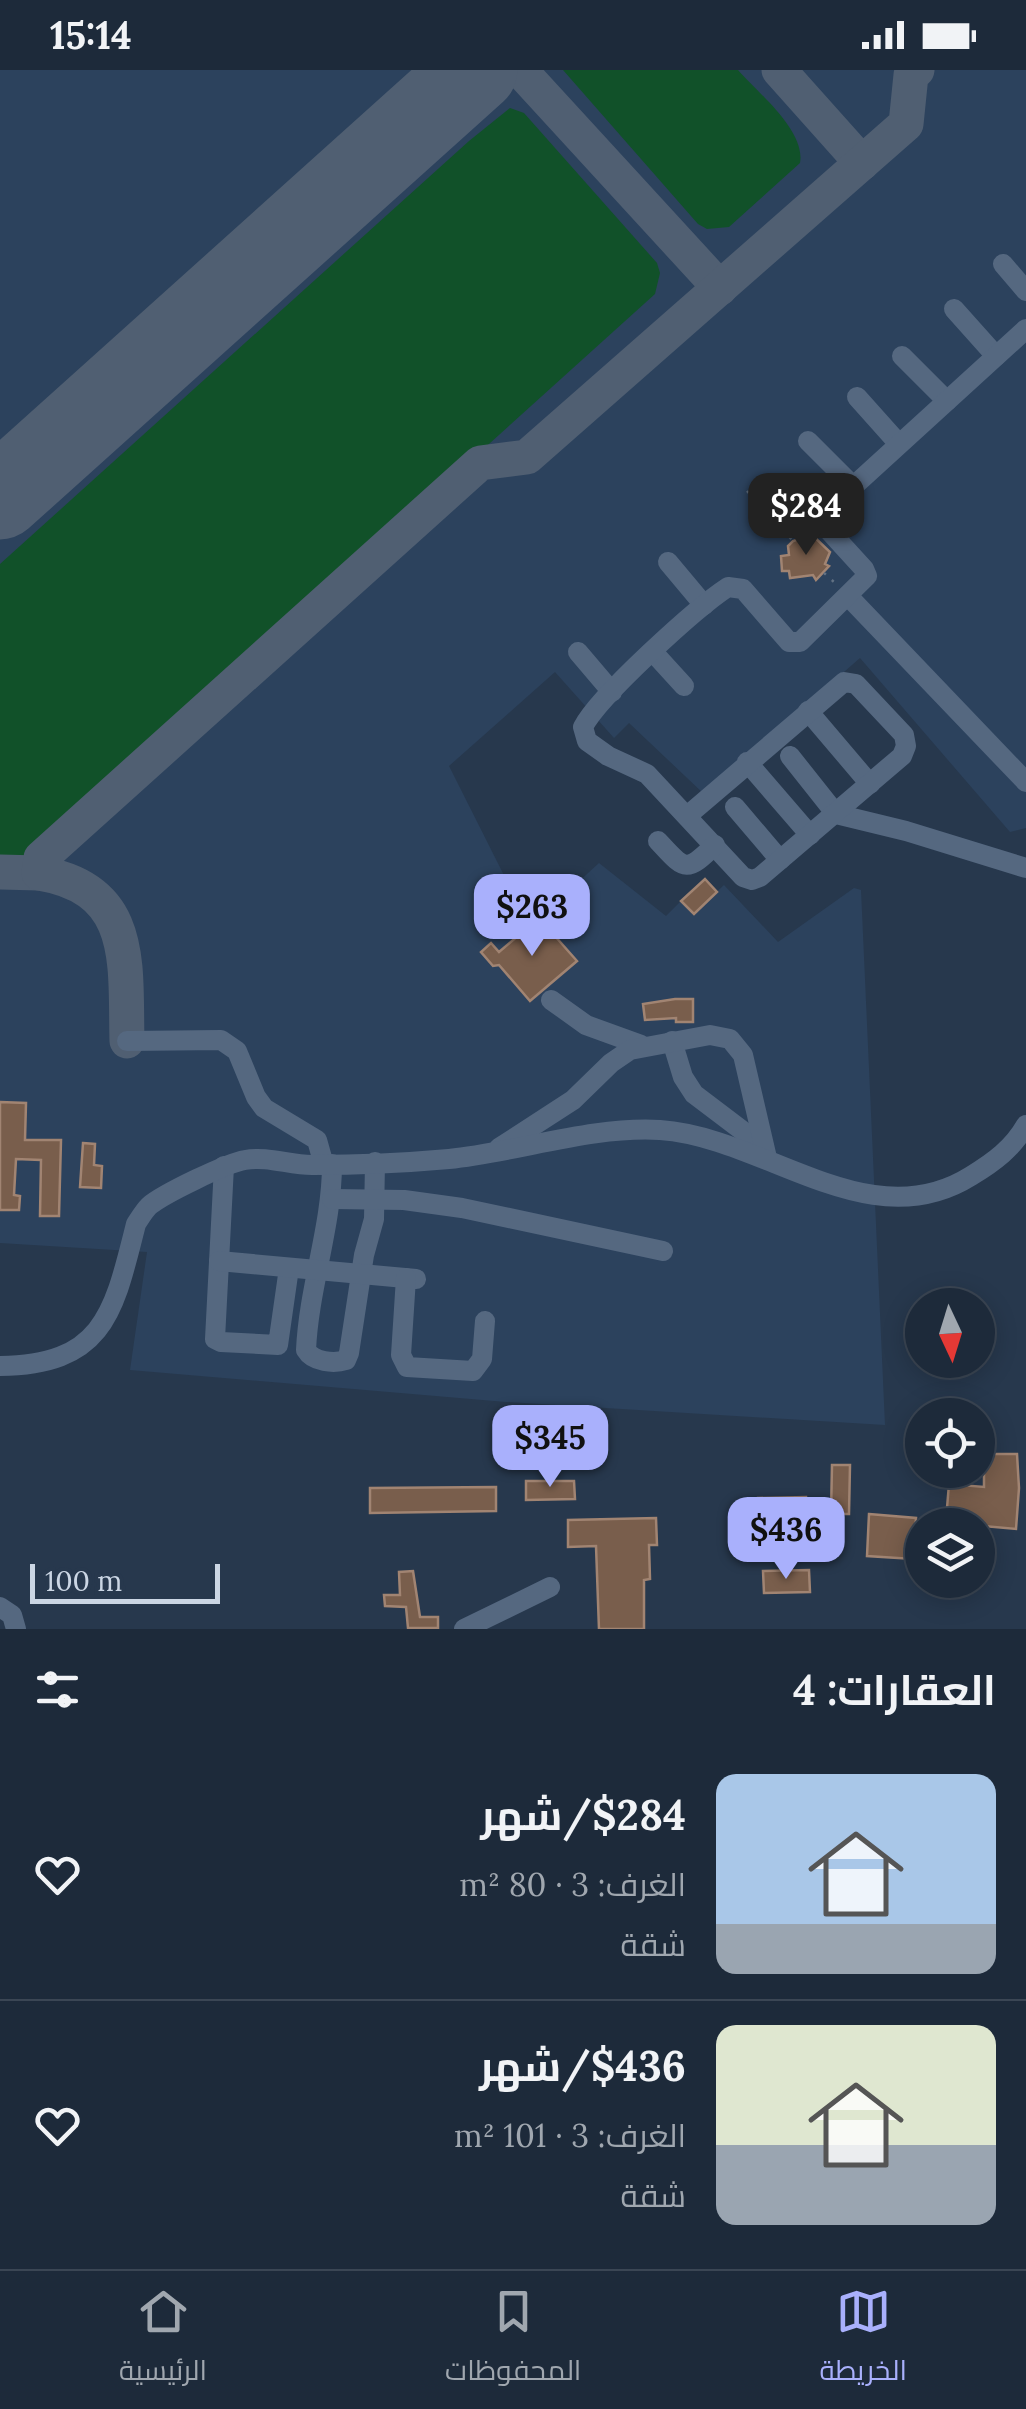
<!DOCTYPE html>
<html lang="ar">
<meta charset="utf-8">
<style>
body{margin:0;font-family:Lora,Cairo,serif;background:#2a3645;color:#f1f3f6;direction:rtl;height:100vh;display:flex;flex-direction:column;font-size:38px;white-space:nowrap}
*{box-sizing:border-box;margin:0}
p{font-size:32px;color:#a0a7af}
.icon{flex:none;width:55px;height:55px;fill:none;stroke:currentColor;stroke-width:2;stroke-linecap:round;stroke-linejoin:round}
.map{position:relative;height:1559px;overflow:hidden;direction:ltr}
.sheet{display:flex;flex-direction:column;background:#1d2a3a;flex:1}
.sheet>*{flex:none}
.needle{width:65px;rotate:176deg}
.tools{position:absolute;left:905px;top:1218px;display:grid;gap:20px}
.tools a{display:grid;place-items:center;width:90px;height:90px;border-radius:50%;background:#1d2a3a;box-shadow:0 5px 25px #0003,0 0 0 2px #3b4654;font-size:50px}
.scale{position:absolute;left:30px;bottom:25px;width:190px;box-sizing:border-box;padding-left:10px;border:5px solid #cbd6e4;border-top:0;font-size:28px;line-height:35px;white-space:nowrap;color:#cbd6e4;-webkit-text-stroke:8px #27384d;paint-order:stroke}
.price{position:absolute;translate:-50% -85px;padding:0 22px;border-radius:20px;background:#a9b0fc;color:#111;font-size:32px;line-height:65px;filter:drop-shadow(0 2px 5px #0008)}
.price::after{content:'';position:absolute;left:50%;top:60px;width:30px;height:22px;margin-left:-15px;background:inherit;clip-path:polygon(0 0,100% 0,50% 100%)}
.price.current{background:#222;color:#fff}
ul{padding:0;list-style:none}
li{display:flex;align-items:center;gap:30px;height:250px;padding:0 30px}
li+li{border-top:2px solid #3b4654}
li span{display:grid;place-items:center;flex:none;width:280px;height:200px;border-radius:20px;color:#555}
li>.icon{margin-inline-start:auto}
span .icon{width:120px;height:120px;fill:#fffc;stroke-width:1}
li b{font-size:42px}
h2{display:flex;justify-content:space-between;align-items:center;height:120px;padding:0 30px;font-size:42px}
.status{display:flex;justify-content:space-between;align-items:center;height:70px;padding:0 50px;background:#1d2a3a;direction:ltr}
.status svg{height:28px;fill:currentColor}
.dock{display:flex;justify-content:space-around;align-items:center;height:140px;border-top:2px solid #3b4654;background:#1d2a3a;font-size:28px;color:#a0a7af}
.dock a{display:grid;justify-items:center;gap:5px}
.dock .current{color:#a9b0fc}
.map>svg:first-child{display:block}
</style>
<div class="status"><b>15:14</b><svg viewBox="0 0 49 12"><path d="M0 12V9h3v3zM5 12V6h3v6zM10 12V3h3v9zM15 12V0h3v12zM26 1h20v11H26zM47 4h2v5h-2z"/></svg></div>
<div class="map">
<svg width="1026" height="1559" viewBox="0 0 1026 1559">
<rect width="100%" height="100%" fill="#27384d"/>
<path fill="#2c425d" d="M0 0H1026V758L1010 762 860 588 704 724 629 653 614 668 555 602 449 696 528 853 539 848 599 793 666 846 681 831 694 843 724 815 778 872 854 818 861 820 885 1355 506 1332 130 1300 147 1182 0 1173Z"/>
<g fill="#115129">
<path d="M563 0H738C758 23 806 61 800 93L729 157 707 159 698 154Z"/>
<path d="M510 38 524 43 657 193 660 203 655 224 85 739 22 788 0 789V494L469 71Z"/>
</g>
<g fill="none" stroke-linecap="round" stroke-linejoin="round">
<g stroke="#505f72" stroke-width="35">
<path d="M520 0 720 218"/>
<path d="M779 0 862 93"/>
<path d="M0 802 39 803"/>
<path d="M127 971C125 893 136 819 39 803L41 788 480 393 527 387 906 54 911 5 917 0"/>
</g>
<path stroke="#505f72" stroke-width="85" d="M0 427 475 0"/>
</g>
<g fill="#795e4c" stroke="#a18472" stroke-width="2.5">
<path d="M808 461 830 482 825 494 829 496 816 510 813 505 790 508 789 501H782L781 486 789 485 788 476 793 471 808 466Z"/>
<path d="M705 809 717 822 694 844 681 831Z"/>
<path d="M539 848 577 891 530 931 499 895 493 896 481 882 491 873 499 882Z"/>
<path d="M675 929H693V952H676V948L645 950 643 934Z"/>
<path d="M0 1032 26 1033 25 1070H61L59 1146H40L41 1090 16 1089 14 1125 20 1126 19 1140H0Z"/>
<path d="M83 1073 95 1074 94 1095 102 1096 101 1118 80 1117Z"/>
<path d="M984 1384H1017L1019 1418 1016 1459 951 1453 952 1438H947L949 1414 984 1417Z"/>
<path d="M832 1395H850L849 1444H831Z"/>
<path d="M526 1411H574L575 1429 526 1430Z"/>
<path d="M496 1417V1441L370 1443V1418Z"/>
<path d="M806 1427V1468L758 1469V1428Z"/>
<path d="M869 1444 916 1448 913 1489 867 1486Z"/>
<path d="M656 1448 657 1475H649L650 1509 644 1510V1559H599L596 1476 568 1477V1450Z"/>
<path d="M809 1500 810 1522 764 1523 763 1501Z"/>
<path d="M413 1501 420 1547H438V1558H408L406 1537 385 1536 384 1525H400L399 1502Z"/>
</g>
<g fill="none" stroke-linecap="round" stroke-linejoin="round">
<g stroke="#627183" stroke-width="2.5" stroke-dasharray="2.5 8" stroke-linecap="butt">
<path d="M747 421 793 471"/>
<path d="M824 503 834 512"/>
</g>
<g stroke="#556880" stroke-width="20">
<path d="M1003 194 1026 221"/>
<path d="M954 239 996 286"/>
<path d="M902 286 947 331"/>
<path d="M857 327 899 374"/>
<path d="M808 371 853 416"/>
<path d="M668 492 704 535"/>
<path d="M849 527 1026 712"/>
<path d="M578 582 612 622"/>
<path d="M653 582 684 616"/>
<path d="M808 641 870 714"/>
<path d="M790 686 836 744 906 761 1026 798"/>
<path d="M747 692 810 765"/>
<path d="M735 737 780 790"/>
<path d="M687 746 844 612 856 614 904 665 906 676 902 686 760 807 752 810 743 807 647 704 608 686 587 671 583 657C599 626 696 538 728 517L743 519 789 572H800L867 506 864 499 822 453V445L1026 259"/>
<path d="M658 771C685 800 685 804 715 775"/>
<path d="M551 930 586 955 641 975"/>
<path d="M127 971 221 970 237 981 256 1027 264 1038 317 1070 324 1095"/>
<path d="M672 971 683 1007 694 1024 764 1077"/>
<path d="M499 1078 573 1030 611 993 630 980 710 965 730 969 743 985 767 1088"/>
<path d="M332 1094C332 1156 309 1216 306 1280 313 1292 334 1294 346 1290L349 1283 364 1185 374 1149 375 1092"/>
<path d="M224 1096 215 1269 221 1272 278 1275 289 1198"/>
<path d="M332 1129 404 1130 462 1138 663 1181"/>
<path d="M219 1191 416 1209"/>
<path d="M406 1208 401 1285 407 1297 473 1301 482 1289 485 1251"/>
<path d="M0 1296C105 1295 114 1241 136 1154 140 1148 144 1141 149 1136 163 1124 227 1093 245 1090 268 1086 289 1095 312 1095 357 1095 404 1093 449 1089 519 1082 590 1056 660 1060 765 1067 869 1170 971 1106 994 1092 1013 1078 1026 1055"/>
<path d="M0 1537 12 1545 16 1559"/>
<path d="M464 1559 550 1517"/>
</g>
</g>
</svg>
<div class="tools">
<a><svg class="needle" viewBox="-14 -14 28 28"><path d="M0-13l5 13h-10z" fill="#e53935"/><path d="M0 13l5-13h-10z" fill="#a0a7af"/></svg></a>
<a><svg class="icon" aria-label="locate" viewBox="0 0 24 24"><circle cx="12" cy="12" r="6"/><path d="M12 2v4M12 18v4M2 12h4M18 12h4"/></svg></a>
<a><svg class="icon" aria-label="layers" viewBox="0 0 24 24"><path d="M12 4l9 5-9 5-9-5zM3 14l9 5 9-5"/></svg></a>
</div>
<div class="scale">100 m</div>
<b class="price current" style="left:806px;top:488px">$284</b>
<b class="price" style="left:532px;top:889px">$263</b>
<b class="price" style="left:550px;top:1420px">$345</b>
<b class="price" style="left:786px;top:1512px">$436</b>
</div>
<section class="sheet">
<h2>العقارات: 4<svg class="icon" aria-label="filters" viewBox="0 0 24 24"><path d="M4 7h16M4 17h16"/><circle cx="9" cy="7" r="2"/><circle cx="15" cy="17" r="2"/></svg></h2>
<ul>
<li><span style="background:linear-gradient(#a9c7e8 75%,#9aa5b1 0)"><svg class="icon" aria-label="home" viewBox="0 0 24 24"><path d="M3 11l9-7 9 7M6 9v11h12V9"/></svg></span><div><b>$284/شهر</b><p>الغرف: 3 · 80 m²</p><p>شقة</p></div><svg class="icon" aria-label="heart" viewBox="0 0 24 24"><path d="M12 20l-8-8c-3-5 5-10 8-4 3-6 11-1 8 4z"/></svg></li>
<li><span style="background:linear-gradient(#dfe7d0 60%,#9aa5b1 0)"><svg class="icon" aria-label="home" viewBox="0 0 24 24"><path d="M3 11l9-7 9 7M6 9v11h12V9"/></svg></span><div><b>$436/شهر</b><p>الغرف: 3 · 101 m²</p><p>شقة</p></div><svg class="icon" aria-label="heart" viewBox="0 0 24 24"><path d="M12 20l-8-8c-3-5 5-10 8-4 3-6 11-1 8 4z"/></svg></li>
</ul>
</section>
<nav class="dock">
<a class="current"><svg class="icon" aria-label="map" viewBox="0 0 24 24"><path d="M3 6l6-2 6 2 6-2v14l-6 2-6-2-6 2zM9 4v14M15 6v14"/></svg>الخريطة</a>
<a><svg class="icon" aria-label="saved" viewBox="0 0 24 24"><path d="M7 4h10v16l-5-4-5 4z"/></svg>المحفوظات</a>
<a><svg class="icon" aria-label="home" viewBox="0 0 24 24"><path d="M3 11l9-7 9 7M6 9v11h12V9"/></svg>الرئيسية</a>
</nav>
